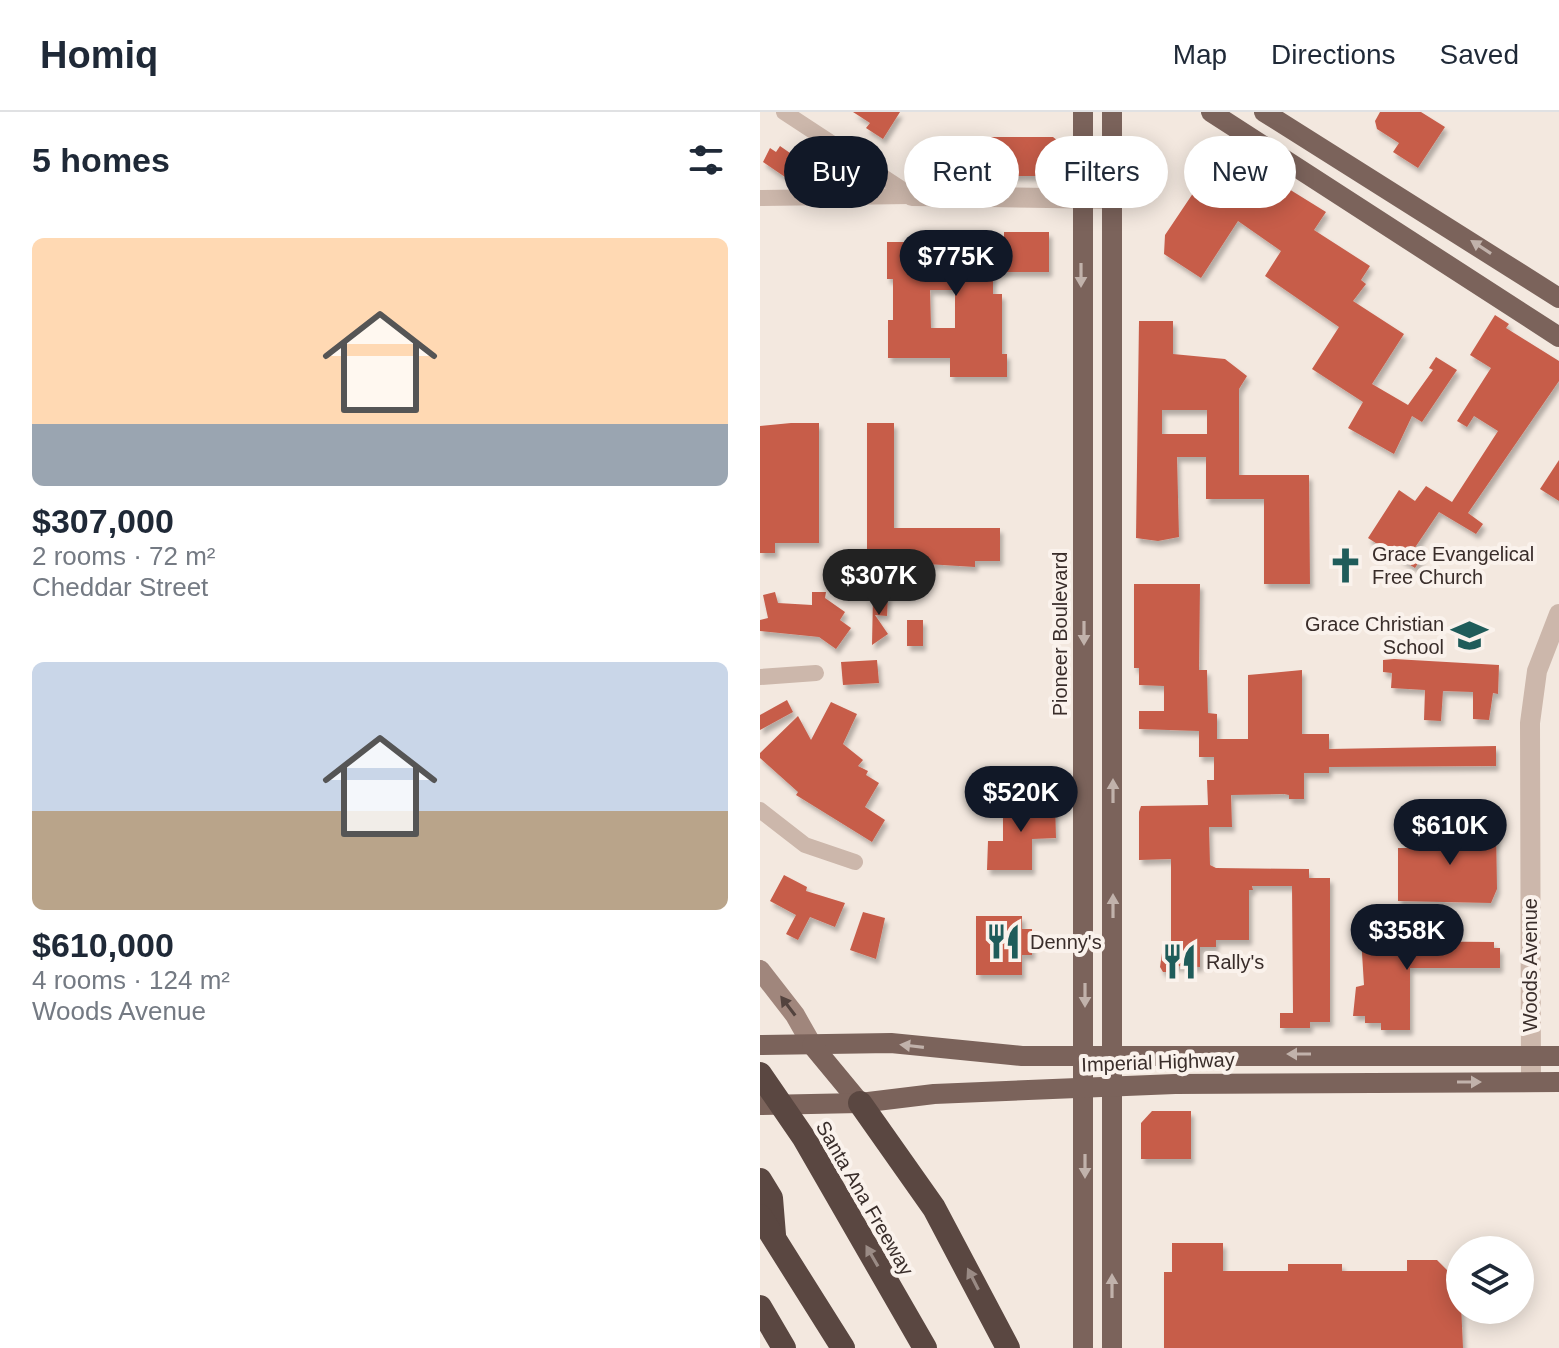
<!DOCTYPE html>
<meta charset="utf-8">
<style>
body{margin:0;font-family:Helvetica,sans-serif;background:#f6f6f7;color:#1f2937;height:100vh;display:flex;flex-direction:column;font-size:30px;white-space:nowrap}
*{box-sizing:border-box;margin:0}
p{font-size:26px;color:#747a83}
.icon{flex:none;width:44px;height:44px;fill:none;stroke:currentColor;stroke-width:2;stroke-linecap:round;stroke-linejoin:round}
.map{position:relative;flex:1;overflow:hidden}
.details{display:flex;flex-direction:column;background:#fff;width:760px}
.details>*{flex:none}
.hud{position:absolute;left:24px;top:24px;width:654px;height:72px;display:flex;gap:16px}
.tools{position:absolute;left:686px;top:1124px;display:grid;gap:16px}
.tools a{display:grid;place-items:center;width:88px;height:88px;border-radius:50%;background:#fff;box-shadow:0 4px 20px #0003;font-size:40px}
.price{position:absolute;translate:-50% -68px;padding:0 18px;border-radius:28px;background:#111827;color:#fff;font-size:26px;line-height:52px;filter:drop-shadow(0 2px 4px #0008)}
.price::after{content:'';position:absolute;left:50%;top:48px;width:24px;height:18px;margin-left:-12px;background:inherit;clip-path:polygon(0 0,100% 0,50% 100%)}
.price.on{background:#222;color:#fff}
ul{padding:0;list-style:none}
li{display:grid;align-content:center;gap:16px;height:424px;padding:0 32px}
li span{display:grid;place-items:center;height:248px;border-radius:12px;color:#555}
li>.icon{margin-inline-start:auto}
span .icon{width:144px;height:144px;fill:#fffc;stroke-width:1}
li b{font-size:34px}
h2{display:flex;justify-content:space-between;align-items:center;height:96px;padding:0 32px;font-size:34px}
.tag{padding:0 28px;border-radius:36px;background:#fff;box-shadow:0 4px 20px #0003;font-size:28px;line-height:72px}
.tag.on{background:#111827;color:#fff}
header{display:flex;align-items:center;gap:48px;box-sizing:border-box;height:112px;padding:0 40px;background:#fff;border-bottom:2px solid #e0e1e3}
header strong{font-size:38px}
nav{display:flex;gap:44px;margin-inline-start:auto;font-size:28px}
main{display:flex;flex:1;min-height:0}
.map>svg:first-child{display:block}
</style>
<header>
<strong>Homiq</strong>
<nav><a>Map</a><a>Directions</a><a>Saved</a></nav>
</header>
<main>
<section class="details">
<h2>5 homes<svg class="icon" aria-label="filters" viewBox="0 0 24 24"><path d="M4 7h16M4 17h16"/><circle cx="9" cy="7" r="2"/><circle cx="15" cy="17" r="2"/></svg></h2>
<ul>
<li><span style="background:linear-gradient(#ffd9b3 75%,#9aa5b1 0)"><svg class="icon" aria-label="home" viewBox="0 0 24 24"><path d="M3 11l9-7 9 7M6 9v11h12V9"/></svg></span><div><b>$307,000</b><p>2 rooms · 72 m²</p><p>Cheddar Street</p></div></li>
<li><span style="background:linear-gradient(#c9d6e8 60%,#b9a48a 0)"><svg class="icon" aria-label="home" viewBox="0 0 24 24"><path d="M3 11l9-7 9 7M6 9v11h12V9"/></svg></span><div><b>$610,000</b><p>4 rooms · 124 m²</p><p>Woods Avenue</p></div></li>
</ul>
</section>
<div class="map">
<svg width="799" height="1236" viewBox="0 0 799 1236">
<defs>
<filter id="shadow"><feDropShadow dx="3" dy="5" stdDeviation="2" flood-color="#0004"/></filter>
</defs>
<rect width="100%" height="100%" fill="#f3e8df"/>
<g fill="#c75d4a" fill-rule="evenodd" filter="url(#shadow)">
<path d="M93 0H140L123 27 106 16 110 11Z"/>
<path d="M620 0H661L685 15 658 56 633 40 639 31 617 17 615 9Z"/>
<path d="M181 25H293L298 29 294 64H180L176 61V50H180Z"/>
<path d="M20 34 40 48 28 67 3 50 10 36 16 40Z"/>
<path d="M462 38 504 63 521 79 524 74 566 100 554 118 610 154 601 168 606 172 593 189 644 222 612 272 648 293 673 258 669 256 676 245 697 258 662 310 652 304 634 342 588 316 603 290 552 257 579 215 505 164 521 139 478 109 441 166 404 142 405 123Z"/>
<path d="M158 120H198V131H244V120H289V160H233V182H242V242H247V265H190V246H128V208H133V167H127V130H158ZM170 178H195V216H171Z"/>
<path d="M735 203 749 212 746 216 799 249V269L708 401 723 412 716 422 679 400 654 437 663 443 655 456 608 426 639 378 655 389 666 374 692 390 738 319 714 304 707 315 697 309 731 256 710 243Z"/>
<path d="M379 209H413V242L465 247 487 264 479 277V363H549L550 472H504V387H446V345H417L419 425 398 429 376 426ZM402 298H447V322H402Z"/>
<path d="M31 311H59V431H15V441H0V314Z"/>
<path d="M107 311H134V416H240V449H215V455L134 450V457H107Z"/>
<path d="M799 348V389L780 377Z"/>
<path d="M374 472H440L439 558H447L448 601 457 602V627H488V563L542 558V622H569V637L736 634V654L569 655V661H544V687H529V683L524 682 471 683 472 715H449L450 753 456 756 549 757V766H570V910H550V916H520V901H533L532 774H492L493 778H489V828H456V835H440V855L412 854 410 860H403L400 855 402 841 411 837V747L379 748V700L381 694 448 693 447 668H454V645H439V619L379 617V599H404V574L379 573V556H374Z"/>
<path d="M15 480 18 491 52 493V480H66L65 486 85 500 80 508 91 516 76 537 59 525 0 519V508L8 506 3 483Z"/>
<path d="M113 483H128L127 504 115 503 128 522 112 533Z"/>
<rect x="147" y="508" width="16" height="26"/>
<path d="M634 547 739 553 738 582 733 581 729 608 713 607V580L683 579 681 609 664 608 665 578 631 576 632 561 623 560V548Z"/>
<path d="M117 548 119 571 83 573 81 550Z"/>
<path d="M27 588 33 600 0 618V603Z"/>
<path d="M71 590 97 602 83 632 103 648 98 654 108 659 106 663 119 671 105 695 125 708 112 730 36 683 38 680 0 646V641L38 604 51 628Z"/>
<path d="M243 689H295L296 726 272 727V758H227L228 729H243Z"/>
<path d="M736 717 737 777 731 791 638 789V736H659V718Z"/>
<path d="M24 763 47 775 46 779 85 791 75 815 50 805 38 828 26 822 36 803 10 789Z"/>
<path d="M103 800 125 806 116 847 90 838Z"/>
<path d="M216 804H262V817H272V843H262V863H216Z"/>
<path d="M618 808V829L734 830V836H740V856H650V918H621V911H605V904H593L596 875 604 873 600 809Z"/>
<path d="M392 999H431V1047H381V1011Z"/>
<path d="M412 1131H463V1159H528V1152H582V1159H647V1148H677L700 1171 703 1236H404V1160H412Z"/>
</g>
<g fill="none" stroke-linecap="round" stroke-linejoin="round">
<g stroke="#ccb7ab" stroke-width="16">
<path d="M24 0 152 84"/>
<path d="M0 86 150 84"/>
<path d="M0 565 56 561"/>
<path d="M0 698 45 733 95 750"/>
</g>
<g stroke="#ccb7ab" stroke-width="20">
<path d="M152 84 351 87"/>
<path d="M771 970 770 611 777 559 799 502"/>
</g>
<path stroke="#a0867c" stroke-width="20" d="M0 858 35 903 52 933"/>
<g stroke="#7b635b" stroke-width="20">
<path d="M323 0V1236"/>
<path d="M352 0V1236"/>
<path d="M451 0 799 225"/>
<path d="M504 0 799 186"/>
<path d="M0 933 131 931 262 944H799"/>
<path d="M52 933 100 991"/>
<path d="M0 993 100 991 174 982 415 972 799 970"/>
</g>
<g stroke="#5a4741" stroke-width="24">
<path d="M0 962 44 1026 165 1236"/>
<path d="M100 991 174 1096 248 1236"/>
<path d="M0 1068 11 1086 14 1123"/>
<path d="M0 1104 83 1236"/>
<path d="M0 1195 24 1236"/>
</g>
</g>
<defs><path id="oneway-solid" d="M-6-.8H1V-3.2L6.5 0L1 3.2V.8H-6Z" transform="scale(2)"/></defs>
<g fill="#c1b2ab">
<use href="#oneway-solid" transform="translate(721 135) rotate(-147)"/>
<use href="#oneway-solid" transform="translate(321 163) rotate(90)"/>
<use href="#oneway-solid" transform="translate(324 521) rotate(90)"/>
<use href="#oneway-solid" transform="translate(353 679) rotate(-90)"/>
<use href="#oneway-solid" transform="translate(353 794) rotate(-90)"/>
<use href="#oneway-solid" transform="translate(325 883) rotate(90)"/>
<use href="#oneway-solid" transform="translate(152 934) rotate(-173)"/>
<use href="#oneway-solid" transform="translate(539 942) rotate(180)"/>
<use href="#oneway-solid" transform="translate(709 970)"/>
<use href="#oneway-solid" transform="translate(325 1054) rotate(90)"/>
<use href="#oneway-solid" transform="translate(352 1174) rotate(-90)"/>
</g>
<use fill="#53433e" href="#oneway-solid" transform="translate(28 894) rotate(-127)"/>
<g fill="#9a8b85">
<use href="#oneway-solid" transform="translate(112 1144) rotate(-120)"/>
<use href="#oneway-solid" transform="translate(213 1167) rotate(-117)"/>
</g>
<defs>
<symbol id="church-bare" viewBox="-9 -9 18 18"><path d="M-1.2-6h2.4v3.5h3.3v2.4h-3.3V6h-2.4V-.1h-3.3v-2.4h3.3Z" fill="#1f5c5a" stroke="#faf2ec" stroke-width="2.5" paint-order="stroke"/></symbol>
<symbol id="school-bare" viewBox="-9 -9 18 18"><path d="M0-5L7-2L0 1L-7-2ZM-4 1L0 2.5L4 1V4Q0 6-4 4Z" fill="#1f5c5a" stroke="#faf2ec" stroke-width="2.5" paint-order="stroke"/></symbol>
<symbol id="restaurant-bare" viewBox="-9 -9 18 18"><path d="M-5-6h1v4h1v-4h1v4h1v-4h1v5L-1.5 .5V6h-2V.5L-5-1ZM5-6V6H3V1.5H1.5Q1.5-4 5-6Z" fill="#1f5c5a" stroke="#faf2ec" stroke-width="2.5" paint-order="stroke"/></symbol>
</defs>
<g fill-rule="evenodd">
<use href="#church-bare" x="560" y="428" width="51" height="51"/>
<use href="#school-bare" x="684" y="498" width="51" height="51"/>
<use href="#restaurant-bare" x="218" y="804" width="51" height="51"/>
<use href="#restaurant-bare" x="394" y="824" width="51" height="51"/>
</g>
<g text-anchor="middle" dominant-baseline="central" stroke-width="8" stroke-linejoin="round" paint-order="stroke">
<g font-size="20" fill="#392d2a" stroke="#faf2ec" text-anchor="start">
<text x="612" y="442">Grace Evangelical<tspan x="612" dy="23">Free Church</tspan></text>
<text x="684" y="512" text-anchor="end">Grace Christian<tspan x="684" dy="23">School</tspan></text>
<text x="270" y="830">Denny's</text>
<text x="446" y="850">Rally's</text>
</g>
<g font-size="20" fill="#392d2a" stroke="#faf2ec">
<text transform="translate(300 522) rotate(-90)">Pioneer Boulevard</text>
<text transform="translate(770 853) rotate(-90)">Woods Avenue</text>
<text transform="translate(398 950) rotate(-2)">Imperial Highway</text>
<text transform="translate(105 1086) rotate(60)">Santa Ana Freeway</text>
</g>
</g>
</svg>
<div class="tools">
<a><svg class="icon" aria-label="layers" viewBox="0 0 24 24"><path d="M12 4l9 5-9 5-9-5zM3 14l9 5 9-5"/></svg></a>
</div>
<b class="price" style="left:196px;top:186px">$775K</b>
<b class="price on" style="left:119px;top:505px">$307K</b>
<b class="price" style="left:261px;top:722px">$520K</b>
<b class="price" style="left:690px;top:755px">$610K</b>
<b class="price" style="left:647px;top:860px">$358K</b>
<div class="hud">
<a class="tag on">Buy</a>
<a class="tag">Rent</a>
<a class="tag">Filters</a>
<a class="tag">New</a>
</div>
</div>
</main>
